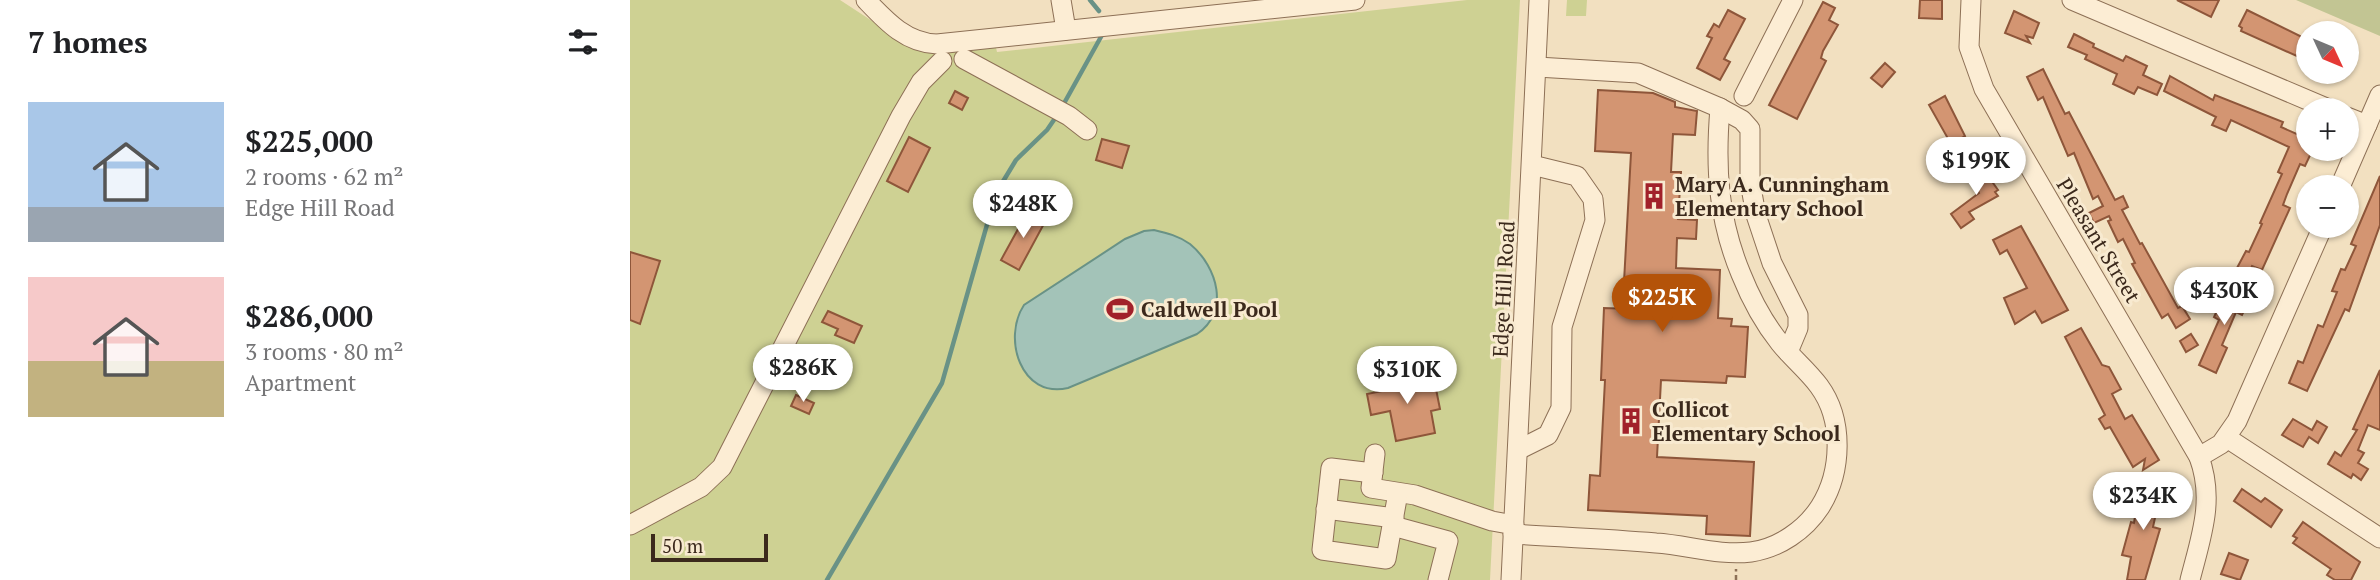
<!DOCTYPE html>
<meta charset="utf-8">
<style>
body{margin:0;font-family:"PT Serif",serif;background:#f2f2f2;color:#202124;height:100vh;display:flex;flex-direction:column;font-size:26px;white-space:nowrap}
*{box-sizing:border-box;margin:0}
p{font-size:23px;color:#757577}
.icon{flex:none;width:38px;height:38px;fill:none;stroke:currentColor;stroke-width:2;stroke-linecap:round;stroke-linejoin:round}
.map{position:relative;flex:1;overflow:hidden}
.details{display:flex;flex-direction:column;background:#fff;width:630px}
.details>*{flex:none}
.needle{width:46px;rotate:134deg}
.controls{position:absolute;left:1666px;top:21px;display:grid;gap:14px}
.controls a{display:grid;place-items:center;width:63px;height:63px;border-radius:50%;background:#fff;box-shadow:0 2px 5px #0004;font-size:35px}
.scale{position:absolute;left:21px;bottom:18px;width:117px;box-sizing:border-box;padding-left:7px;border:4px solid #3b291c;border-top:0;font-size:19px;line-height:24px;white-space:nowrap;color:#3b291c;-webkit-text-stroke:5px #f8ead0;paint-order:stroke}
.price{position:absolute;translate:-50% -60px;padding:0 16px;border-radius:24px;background:#fff;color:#222;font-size:23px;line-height:46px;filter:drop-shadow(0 2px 4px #0008)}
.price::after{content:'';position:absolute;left:50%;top:42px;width:21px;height:16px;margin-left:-10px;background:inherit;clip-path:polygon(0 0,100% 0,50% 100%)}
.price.current{background:#b45309;color:#fff}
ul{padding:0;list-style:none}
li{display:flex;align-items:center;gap:21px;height:175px;padding:0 28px}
li span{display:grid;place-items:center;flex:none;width:196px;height:140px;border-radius:0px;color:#555}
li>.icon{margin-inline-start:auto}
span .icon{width:84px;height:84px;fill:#fffc;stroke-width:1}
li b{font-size:30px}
h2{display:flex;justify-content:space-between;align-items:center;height:84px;padding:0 28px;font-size:30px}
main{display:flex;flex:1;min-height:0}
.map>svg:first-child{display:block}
</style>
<main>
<section class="details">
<h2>7 homes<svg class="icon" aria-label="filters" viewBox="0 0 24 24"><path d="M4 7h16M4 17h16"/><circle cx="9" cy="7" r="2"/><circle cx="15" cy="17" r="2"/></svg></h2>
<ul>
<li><span style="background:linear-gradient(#a9c7e8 75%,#9aa5b1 0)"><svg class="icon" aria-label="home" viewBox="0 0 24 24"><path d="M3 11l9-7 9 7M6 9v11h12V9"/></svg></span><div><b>$225,000</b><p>2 rooms · 62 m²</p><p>Edge Hill Road</p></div></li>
<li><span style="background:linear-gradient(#f6c9c9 60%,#c2b280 0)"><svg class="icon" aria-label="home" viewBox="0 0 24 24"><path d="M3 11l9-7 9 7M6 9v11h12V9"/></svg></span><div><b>$286,000</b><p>3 rooms · 80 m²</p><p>Apartment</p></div></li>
</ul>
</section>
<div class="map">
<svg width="1750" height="580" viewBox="0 0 1750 580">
<rect width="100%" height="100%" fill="#f2e0c0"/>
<g fill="#ced193">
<path d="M0 0H210L282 47 365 43 367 52 837 0H890L860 580H0Z"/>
<path d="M937 0H957L956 16H936Z"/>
</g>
<path fill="#c2c593" d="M1666 0H1750V36Z"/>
<path fill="#a3c3b8" stroke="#699286" stroke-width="2" d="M524 230C537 233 549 236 560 244 588 267 600 312 567 334L438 388C391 399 372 338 394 305L495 239 514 231Z"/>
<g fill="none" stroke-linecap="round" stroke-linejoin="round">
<g stroke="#699286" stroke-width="4.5">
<path d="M460 0 469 11"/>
<path d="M432 107 472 35"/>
<path d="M197 580 312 383 366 193 386 160 417 130 428 114"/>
</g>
</g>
<g fill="#d39572" stroke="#8e563a" stroke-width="2">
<path d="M1290 0H1312V19L1289 18Z"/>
<path d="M1547 0H1589L1581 17Z"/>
<path d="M1193 2 1205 8 1199 20 1208 25 1193 51 1191 58 1196 61 1167 119 1139 105Z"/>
<path d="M1098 10 1115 19 1094 59 1100 62 1090 80 1067 68 1082 38 1077 36 1084 24 1089 27Z"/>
<path d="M1617 10 1678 40 1669 57 1611 31 1612 28 1609 26Z"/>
<path d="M1384 11 1409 23 1403 38 1396 36 1400 43 1375 33Z"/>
<path d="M1444 34 1464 44 1463 47 1493 61 1496 56 1517 66 1513 75 1532 84 1527 95 1508 87 1504 94 1483 84 1487 74 1455 59 1457 55 1438 47Z"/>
<path d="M1255 63 1265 72 1252 87 1241 78Z"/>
<path d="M1413 69 1435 114 1439 112 1485 200 1493 196 1498 207 1492 210 1510 244 1512 243 1548 308 1552 306 1560 319 1546 328 1538 314 1532 318 1502 264 1505 263 1493 239 1488 242 1478 221 1481 220 1479 216 1464 223 1459 213 1473 206 1468 196 1463 199 1444 153 1438 156 1413 97 1408 100 1397 77Z"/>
<path d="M1540 76 1583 100 1585 95 1653 122 1651 127 1678 139V149H1683L1675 166 1670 164 1657 194 1653 205 1660 208 1632 270 1622 266 1619 273 1607 268 1616 251 1619 252 1632 224 1630 223 1652 174 1648 172 1659 147 1601 120 1596 131 1582 125 1586 117 1534 91Z"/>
<path d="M968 90 1023 93 1045 102V107L1067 111 1065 135 1043 134 1041 172H1051L1048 219 1067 220 1066 239 1047 238 1046 268 1090 270 1088 318 1102 319 1101 326 1118 327 1115 377 1097 376 1096 383 1031 380 1027 457 1124 462 1120 536 1076 534 1077 516 958 510 960 475 970 476 975 380H971L974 308 1003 309 1005 282H994L1001 153 965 151Z"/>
<path d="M325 91 338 98 332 110 319 103Z"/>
<path d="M1315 96 1335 136 1321 144 1299 105Z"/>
<path d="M279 137 300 148 278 192 257 181Z"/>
<path d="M472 139 499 146 492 168 466 160Z"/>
<path d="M1351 166 1368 190 1365 192 1368 196 1339 212 1344 219 1331 228 1321 214 1349 193 1339 173Z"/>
<path d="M1750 176V225L1719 311 1715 309 1677 391 1659 383 1668 361 1673 363 1688 325 1693 327 1707 292 1702 291 1711 269 1715 270 1726 246 1721 244Z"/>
<path d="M398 211 416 220 389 270 371 260Z"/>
<path d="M1391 226 1438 310 1412 323 1405 311 1385 324 1374 298 1397 288 1377 250 1370 254 1363 240Z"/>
<path d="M0 252 30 261 10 324 0 320Z"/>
<path d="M1605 284 1623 292 1612 315 1606 312 1592 345 1597 348 1586 373 1569 365 1589 320 1584 317 1593 298 1598 301Z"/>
<path d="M198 311 232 326 224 343 205 335 208 329 192 322Z"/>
<path d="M1451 328 1472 365 1479 367 1491 389 1482 394 1495 419 1502 415 1529 460 1513 470 1515 459 1503 467 1480 427 1475 429 1469 419 1475 415 1435 337Z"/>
<path d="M1561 334 1568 345 1556 352 1550 341Z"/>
<path d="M1750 370V430L1738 425 1728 450 1734 453 1728 463 1738 469 1731 480 1723 474 1721 478 1698 464 1705 452 1711 456 1727 430 1723 429Z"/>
<path d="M793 373 796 386 805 384 810 409 801 411 805 433 766 441 760 411 741 415 737 394 757 390 755 381Z"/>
<path d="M166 395 184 403 179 414 161 406Z"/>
<path d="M1663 419 1682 430 1687 421 1697 427 1688 443 1679 437 1673 447 1652 435Z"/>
<path d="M1510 484 1531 488 1535 492 1532 505 1528 504 1523 527 1530 529 1515 580H1497L1501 557 1492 555 1501 522 1504 523Z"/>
<path d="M1612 489 1631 502 1635 498 1652 510 1641 527 1604 501Z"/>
<path d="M1673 522 1730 562 1721 580H1705L1697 575 1701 569 1663 543 1667 538 1663 536Z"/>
<path d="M1599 553 1618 560 1610 580 1591 574Z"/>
</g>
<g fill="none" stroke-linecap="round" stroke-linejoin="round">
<defs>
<g id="minor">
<path d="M236 0C256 21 276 43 307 44L725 0"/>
<path d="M431 0 436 30"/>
<path d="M1341 0 1339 47 1354 89 1569 457C1585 500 1571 537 1560 580"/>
<path d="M1442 0 1701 110"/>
<path d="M334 59 439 116 457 130"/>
<path d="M1114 96 1163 0"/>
<path d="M1090 108 1112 120 1120 129V182L1126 215 1142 263 1168 315V328L1158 352"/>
<path d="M1717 117 1737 125"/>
<path d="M1710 187 1750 95"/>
<path d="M1597 438 1750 538"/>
<path d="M888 450 918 435 931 408 932 327 965 220 963 199 947 176 902 165"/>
<path d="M745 454 741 488 785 495 862 521 884 525"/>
<path d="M1569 457 1591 444 1607 421 1693 226"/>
<path d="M743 473 701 468 692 550 756 559 768 493"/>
<path d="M696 509 764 518"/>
<path d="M0 525 71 487 92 467 271 116 291 82 312 61"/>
<path d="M763 526 818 541 808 580"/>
<path d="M883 534C931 537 979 539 1026 543 1058 545 1089 556 1121 552 1149 548 1175 530 1190 507 1212 472 1214 420 1189 386 1178 371 1162 358 1150 343 1134 323 1121 299 1111 274 1088 219 1085 167 1090 108L1008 73 907 67"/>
<path d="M881 580 909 0"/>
</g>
</defs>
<use href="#minor" stroke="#8d7056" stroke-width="21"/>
<path stroke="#8d7056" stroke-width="2.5" stroke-dasharray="5 3.5" stroke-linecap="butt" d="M1106 580V569"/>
<use href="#minor" stroke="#fcedd4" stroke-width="19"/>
</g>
<defs>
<symbol id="building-bare" viewBox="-9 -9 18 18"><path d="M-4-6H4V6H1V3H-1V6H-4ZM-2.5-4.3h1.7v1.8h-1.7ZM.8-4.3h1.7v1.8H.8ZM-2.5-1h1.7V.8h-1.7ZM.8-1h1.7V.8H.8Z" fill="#a1212a" stroke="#f8ead0" stroke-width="2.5" paint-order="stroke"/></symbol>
<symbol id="stadium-bare" viewBox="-9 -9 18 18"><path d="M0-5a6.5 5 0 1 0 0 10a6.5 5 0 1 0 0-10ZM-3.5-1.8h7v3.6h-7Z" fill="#a1212a" stroke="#f8ead0" stroke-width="2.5" paint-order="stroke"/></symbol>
</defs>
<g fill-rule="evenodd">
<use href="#building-bare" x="1005" y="177" width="38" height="38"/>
<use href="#stadium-bare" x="471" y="290" width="38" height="38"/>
<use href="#building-bare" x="982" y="402" width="38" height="38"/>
</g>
<g text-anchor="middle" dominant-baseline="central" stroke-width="6" stroke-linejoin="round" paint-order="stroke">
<g font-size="21" font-weight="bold" fill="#3b291c" stroke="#f8ead0" text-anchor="start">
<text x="1045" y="184">Mary A. Cunningham<tspan x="1045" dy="24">Elementary School</tspan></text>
<text x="511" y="309">Caldwell Pool</text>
<text x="1022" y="409">Collicot<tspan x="1022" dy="24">Elementary School</tspan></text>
</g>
<g font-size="21" fill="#3b291c" stroke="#f8ead0">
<text transform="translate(1469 240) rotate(59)">Pleasant Street</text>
<text transform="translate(873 289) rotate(-87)">Edge Hill Road</text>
</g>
</g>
</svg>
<div class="controls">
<a><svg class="needle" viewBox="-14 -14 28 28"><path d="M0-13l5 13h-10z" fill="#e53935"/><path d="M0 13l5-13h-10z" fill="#757577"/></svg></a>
<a>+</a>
<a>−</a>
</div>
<div class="scale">50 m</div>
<b class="price" style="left:1346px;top:197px">$199K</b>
<b class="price" style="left:393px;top:240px">$248K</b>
<b class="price" style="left:1594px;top:327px">$430K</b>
<b class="price current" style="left:1032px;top:334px">$225K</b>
<b class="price" style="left:173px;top:404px">$286K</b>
<b class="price" style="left:777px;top:406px">$310K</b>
<b class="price" style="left:1513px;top:532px">$234K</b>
</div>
</main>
